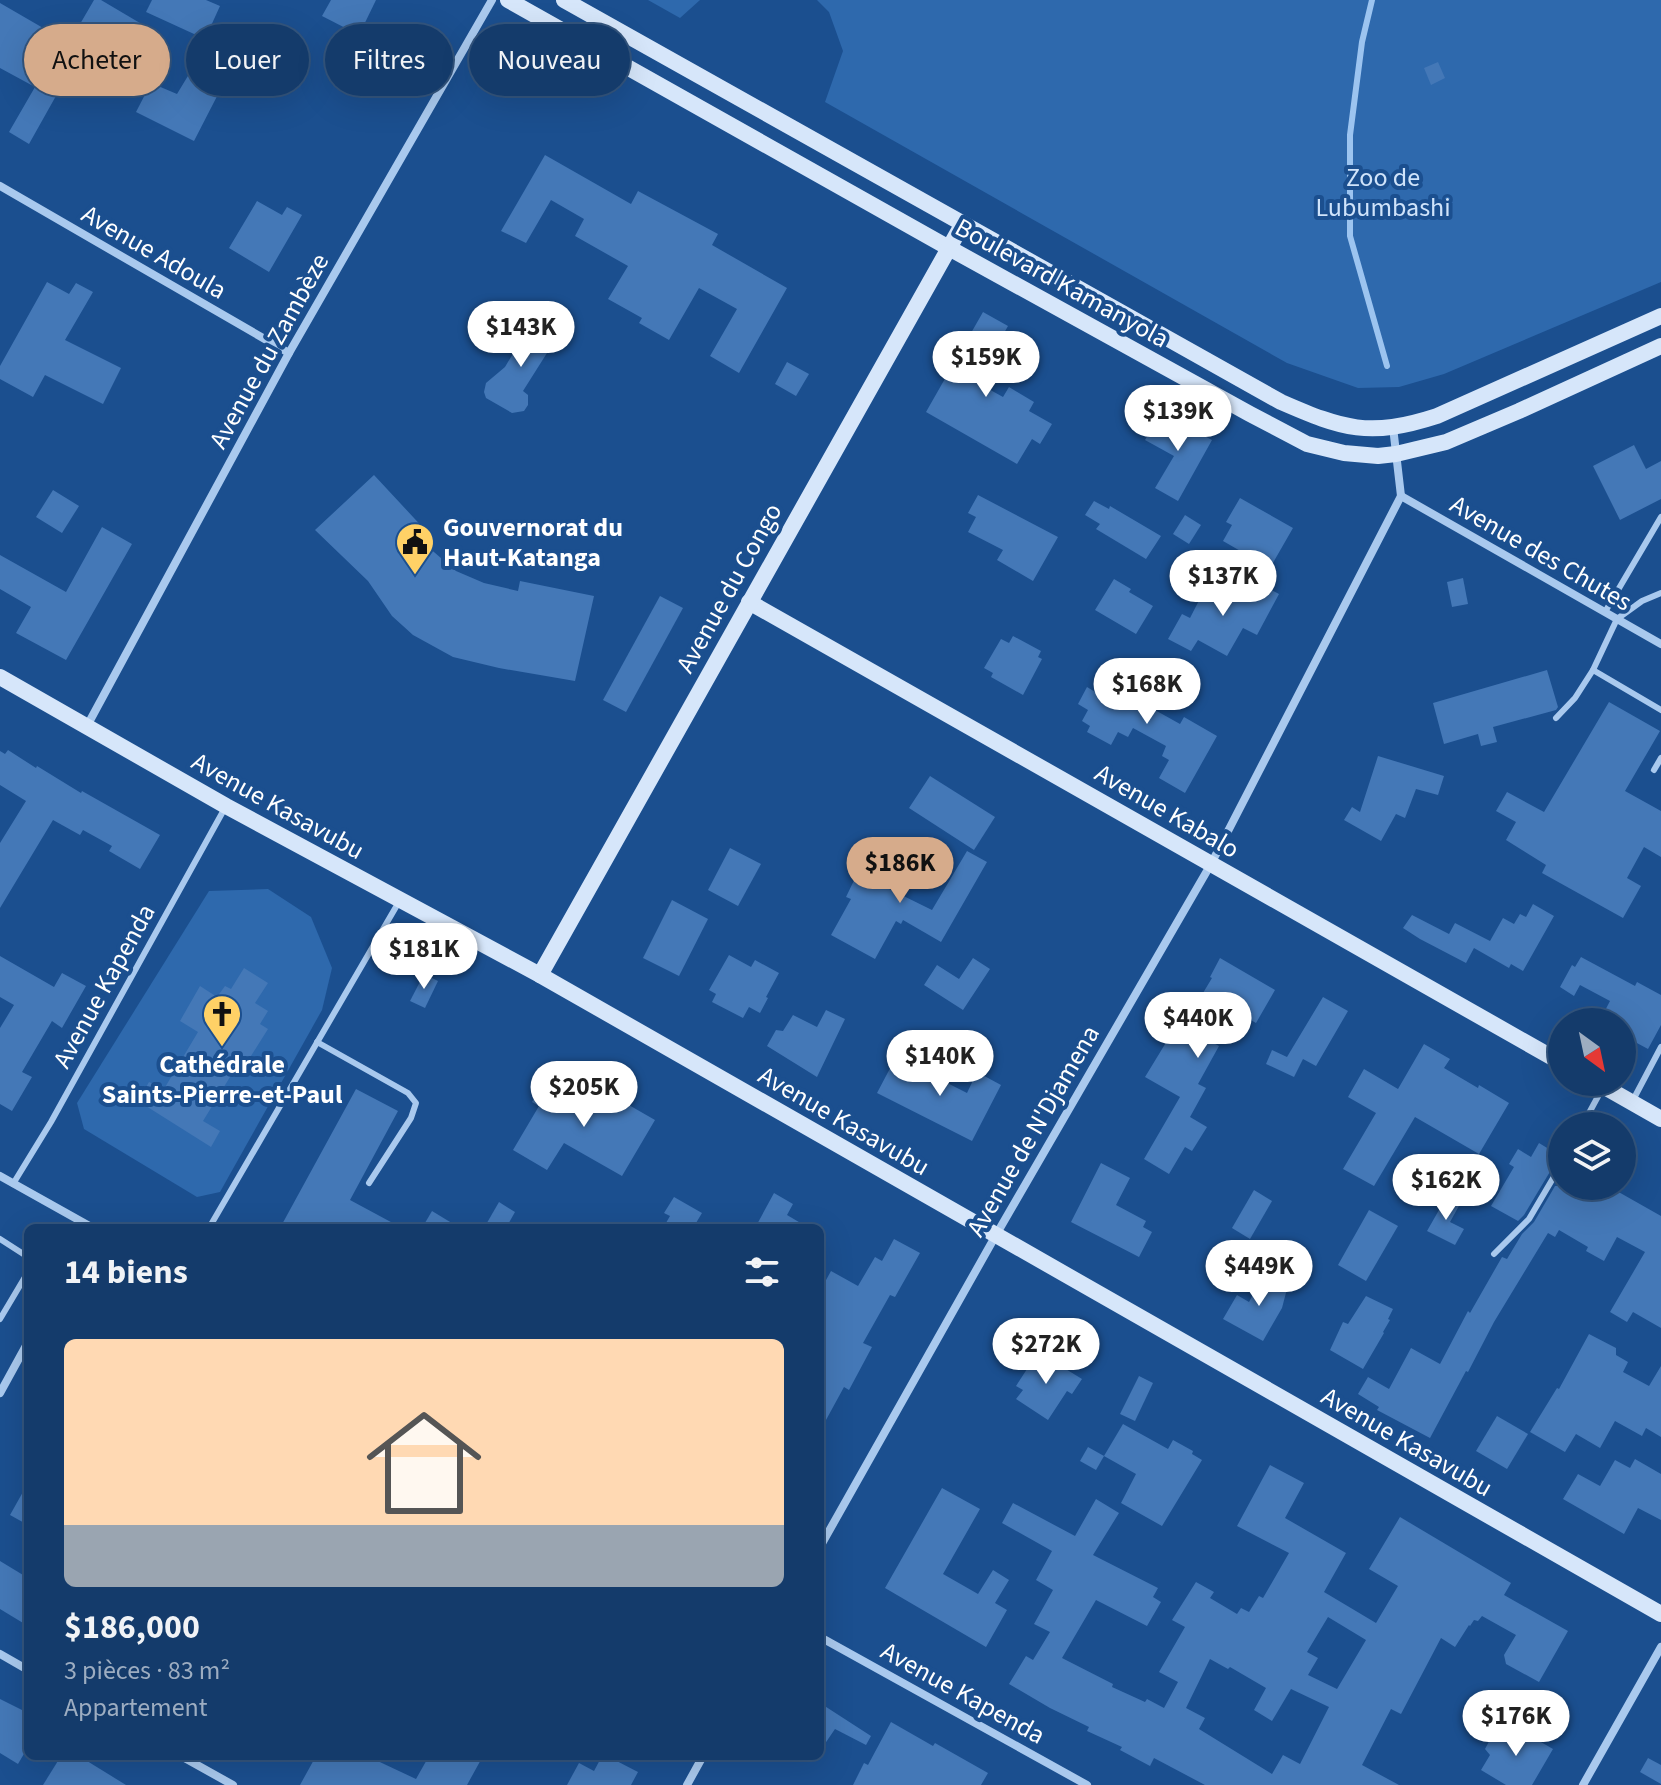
<!DOCTYPE html>
<html lang="fr">
<meta charset="utf-8">
<style>
body{margin:0;font-family:"Source Sans 3",sans-serif;background:#1d4271;color:#f1f3f6;height:100vh;display:flex;flex-direction:column;font-size:30px;white-space:nowrap}
*{box-sizing:border-box;margin:0}
p{font-size:26px;color:#9dadc1}
.icon{flex:none;width:44px;height:44px;fill:none;stroke:currentColor;stroke-width:2;stroke-linecap:round;stroke-linejoin:round}
.map{position:relative;flex:1;overflow:hidden}
.side{position:absolute;left:24px;top:1224px;width:800px;height:536px;display:flex;flex-direction:column;background:#143b6b;border-radius:12px;box-shadow:0 8px 32px #0002,0 0 0 2px #33557e}
.side>*{flex:none}
.hud{position:absolute;left:24px;top:24px;width:800px;height:72px;display:flex;gap:16px}
.needle{width:52px;rotate:147deg}
.tools{position:absolute;left:1548px;top:1008px;display:grid;gap:16px}
.tools a{display:grid;place-items:center;width:88px;height:88px;border-radius:50%;background:#143b6b;box-shadow:0 8px 32px #0002,0 0 0 2px #33557e;font-size:40px}
.price{position:absolute;translate:-50% -68px;padding:0 18px;border-radius:28px;background:#fff;color:#222;font-size:26px;line-height:52px;filter:drop-shadow(0 2px 4px #0008)}
.price::after{content:'';position:absolute;left:50%;top:48px;width:24px;height:18px;margin-left:-12px;background:inherit;clip-path:polygon(0 0,100% 0,50% 100%)}
.price.current{background:#d6ab8b;color:#111}
ul{padding:0;list-style:none}
li{display:grid;align-content:center;gap:16px;height:424px;padding:0 40px}
li+li{border-top:2px solid #33557e}
li span{display:grid;place-items:center;height:248px;border-radius:12px;color:#555}
li>.icon{margin-inline-start:auto}
span .icon{width:144px;height:144px;fill:#fffc;stroke-width:1}
li b{font-size:34px}
h2{display:flex;justify-content:space-between;align-items:center;height:96px;padding:0 40px;font-size:34px}
.pill{padding:0 28px;border-radius:36px;background:#143b6b;box-shadow:0 8px 32px #0002,0 0 0 2px #33557e;font-size:28px;line-height:72px}
.pill.current{background:#d6ab8b;color:#111}
.map>svg:first-child{display:block}
</style>
<div class="map">
<svg width="1661" height="1785" viewBox="0 0 1661 1785">
<rect width="100%" height="100%" fill="#1b4f8f"/>
<g fill="#2e69ad">
<path d="M648 0H700L680 18Z"/>
<path d="M817 0H1661V282L1444 374 1399 387 1358 388 1287 363 825 102 843 51 829 12Z"/>
<path d="M268 889 311 917 332 968 322 1010 220 1192 197 1197 84 1129 77 1103 209 891Z"/>
</g>
<g fill="none" stroke-linecap="round" stroke-linejoin="round">
<path stroke="#9cc4f0" stroke-width="6" d="M1372 0 1362 42 1350 135V236L1387 366"/>
</g>
<g fill="#4478b7" fill-rule="evenodd">
<path d="M94 0H101L145 26 121 67 84 46 29 144 9 132 35 87 0 68V3L69 43Z"/>
<path d="M152 0H206L220 6 205 39 146 12Z"/>
<path d="M331 0H376L359 35 322 16Z"/>
<path d="M253 35 294 57 278 86 238 64Z"/>
<path d="M200 56 230 71 194 141 136 112 151 83 177 94Z"/>
<path d="M1438 62 1445 78 1431 85 1424 68Z"/>
<path d="M545 155 631 204 638 191 718 234 712 245 787 288 739 373 710 356 737 309 699 288 669 340 639 323 642 318 608 299 628 266 575 236 584 219 551 200 526 243 501 231Z"/>
<path d="M257 201 282 215 287 207 302 215 269 272 229 248Z"/>
<path d="M47 282 69 294 76 283 93 292 65 340 121 368 103 404 45 375 33 397 0 379V366Z"/>
<path d="M983 312 1008 326 976 382 1003 397 1009 387 1034 402 1029 411 1052 424 1040 444 1032 439 1017 464 926 412Z"/>
<path d="M534 318 559 334 523 391 528 395V405L524 411 512 413 486 398 484 392 486 383 505 367Z"/>
<path d="M787 362 809 374 796 396 775 384Z"/>
<path d="M1161 413 1212 440 1178 501 1155 488 1174 456 1145 440Z"/>
<path d="M1634 445 1646 469 1661 461V499L1620 520 1593 466Z"/>
<path d="M374 475 427 532 420 540 456 571 484 583 518 591 520 581 594 596 575 681 499 668 453 657 413 635 392 616 368 581 315 530Z"/>
<path d="M53 490 79 506 62 533 36 517Z"/>
<path d="M978 495 1058 537 1033 581 997 560 1003 550 968 532 976 517 968 513Z"/>
<path d="M1240 498 1293 528 1270 568 1223 541 1232 525 1226 522Z"/>
<path d="M1094 501 1109 509 1110 506 1161 536 1146 559 1096 529 1100 524 1085 515Z"/>
<path d="M1185 515 1201 525 1189 544 1173 534Z"/>
<path d="M102 527 132 544 66 660 16 633 31 607 0 589V555L66 592Z"/>
<path d="M1463 578 1468 604 1452 607 1447 582Z"/>
<path d="M1114 579 1131 589 1129 592 1153 606 1136 634 1095 610Z"/>
<path d="M1210 579 1251 600 1260 584 1279 594 1257 635 1243 628 1227 656 1198 640 1191 651 1168 639 1182 614 1190 618Z"/>
<path d="M660 596 683 608 626 712 603 700Z"/>
<path d="M1013 636 1041 651 1038 657 1042 659 1023 695 991 677 993 673 984 668 1001 639 1009 643Z"/>
<path d="M1114 668 1154 690 1146 705 1180 724 1184 717 1217 736 1185 793 1159 778 1169 760 1162 756 1166 746 1133 728 1128 737 1118 732 1111 745 1087 732 1090 726 1082 721 1088 710 1078 704 1087 687 1100 695Z"/>
<path d="M1547 670 1558 707 1556 710 1493 727 1497 742 1481 746 1478 734 1444 744 1433 703Z"/>
<path d="M1609 702 1660 731 1625 791 1661 811V857L1644 847 1627 878 1641 886 1623 918 1542 873 1546 865 1506 840 1516 822 1496 811 1507 792 1544 812Z"/>
<path d="M8 750 36 768 37 766 81 793 82 791 160 835 140 869 109 851 112 846 83 830 80 835 53 820 0 908V843L26 801 0 785V751L5 754Z"/>
<path d="M1378 756 1444 776 1438 795 1416 789 1405 818 1396 814 1381 841 1344 820 1352 807 1360 812Z"/>
<path d="M930 776 995 817 974 850 909 808Z"/>
<path d="M875 837 889 844 871 880 932 910 967 851 987 862 941 942 903 920 901 924 896 921 875 959 831 935 851 899 846 897Z"/>
<path d="M730 848 761 864 738 906 708 890Z"/>
<path d="M672 900 708 919 679 976 643 958Z"/>
<path d="M1533 904 1554 916 1523 971 1511 964 1509 968 1474 948 1466 963 1420 939 1403 928 1412 915 1449 934 1455 923 1490 941 1503 918 1514 924 1520 914 1526 917Z"/>
<path d="M729 955 751 967 755 960 779 973 766 997 768 998 760 1013 749 1007 743 1018 712 1002 716 994 709 990Z"/>
<path d="M0 956 54 987 62 973 86 986 62 1028 52 1021 22 1072 32 1077 12 1111 0 1104V1028L14 1005 0 997Z"/>
<path d="M1581 957 1635 986 1637 982 1661 995V1025L1648 1049 1622 1035V1022H1599L1610 1001 1580 985 1574 996 1560 987 1572 965 1575 967Z"/>
<path d="M973 958 990 969 963 1010 924 985 937 965 959 979Z"/>
<path d="M1220 958 1275 990 1256 1023 1211 998 1195 1033 1219 1046 1198 1084 1206 1088 1190 1117 1207 1127 1192 1151 1185 1147 1169 1174 1144 1159 1180 1097 1145 1077 1170 1036 1209 996 1203 993 1212 978 1210 977Z"/>
<path d="M244 968 268 983 255 1003 268 1011 260 1024 268 1029 244 1067 238 1064 203 1121 220 1131 211 1147 138 1101 149 1082 164 1089 198 1032 180 1021 200 986 217 997 225 986 231 989Z"/>
<path d="M424 974 438 981 425 1008 410 1001Z"/>
<path d="M1323 997 1348 1011 1316 1066 1303 1059 1294 1077 1266 1064 1272 1050 1287 1057Z"/>
<path d="M826 1010 845 1019 817 1077 767 1046 776 1030 783 1031 793 1015 817 1027Z"/>
<path d="M1424 1044 1450 1059 1444 1068 1478 1088 1479 1085 1509 1103 1479 1154 1415 1117 1374 1186 1343 1169 1376 1113 1348 1097 1364 1069 1398 1089Z"/>
<path d="M896 1057 967 1093 977 1072 1001 1085 972 1141 877 1093Z"/>
<path d="M544 1081 583 1104 594 1085 655 1120 622 1176 564 1143 547 1170 513 1150 539 1106 532 1102Z"/>
<path d="M356 1089 398 1111 350 1200 402 1228H280Z"/>
<path d="M1539 1143 1562 1157 1557 1160 1524 1215 1518 1221 1491 1206 1514 1167 1509 1164 1518 1149 1531 1157Z"/>
<path d="M1101 1163 1130 1178 1116 1205 1146 1221 1143 1227 1152 1232 1139 1257 1071 1222Z"/>
<path d="M1555 1186H1608L1661 1216V1328L1633 1312 1627 1322 1610 1312 1645 1252 1617 1237 1604 1261 1586 1251 1588 1247 1559 1230 1555 1237 1548 1233 1494 1322 1468 1372 1466 1371 1430 1438 1377 1410 1379 1407 1358 1394 1368 1377 1389 1389 1411 1348 1440 1364 1468 1311 1470 1313 1502 1257 1507 1259 1522 1234 1534 1222Z"/>
<path d="M1254 1190 1272 1201 1250 1239 1232 1228Z"/>
<path d="M774 1193 793 1204 787 1215 809 1228H755Z"/>
<path d="M1447 1196 1460 1204 1450 1222 1464 1229 1455 1245 1427 1231Z"/>
<path d="M674 1197 702 1213 693 1228H663L670 1216 664 1213Z"/>
<path d="M499 1202 515 1212 506 1228H484Z"/>
<path d="M1369 1210 1398 1226 1366 1281 1338 1265Z"/>
<path d="M432 1211 460 1228H422Z"/>
<path d="M894 1239 920 1253 895 1297 890 1295 863 1343 872 1347 849 1390 844 1387 820 1431V1291L831 1271 858 1286 875 1257 882 1261Z"/>
<path d="M1265 1272 1288 1285 1282 1308 1263 1341 1223 1319 1237 1295 1249 1302Z"/>
<path d="M1366 1296 1393 1309 1388 1319 1390 1320 1383 1332 1384 1333 1363 1369 1330 1350 1343 1322 1348 1324Z"/>
<path d="M1589 1334 1616 1348V1355L1628 1362 1623 1372 1649 1386 1661 1366V1437L1646 1428 1642 1436 1615 1421 1600 1448 1576 1434 1565 1452 1530 1432 1557 1388 1559 1389Z"/>
<path d="M1038 1352 1082 1379 1072 1394 1067 1391 1048 1420 1016 1399 1023 1390 1016 1386Z"/>
<path d="M1139 1376 1153 1383 1135 1421 1120 1414Z"/>
<path d="M1497 1416 1528 1434 1507 1469 1476 1451Z"/>
<path d="M1123 1424 1168 1449 1173 1440 1193 1451 1192 1454 1202 1460 1162 1526 1121 1503 1136 1474 1104 1456Z"/>
<path d="M1088 1447 1104 1456 1096 1470 1080 1461Z"/>
<path d="M1635 1459 1661 1474V1520L1638 1508 1624 1534 1563 1499 1578 1474 1600 1486 1615 1460 1630 1468Z"/>
<path d="M1270 1465 1304 1483 1285 1518 1346 1553 1324 1592 1376 1623 1398 1586 1369 1569 1400 1517 1511 1583 1504 1595 1568 1631 1539 1682 1506 1664 1504 1655 1516 1635 1482 1616 1478 1621 1474 1620 1470 1626 1469 1625 1455 1647 1441 1638 1401 1714 1391 1709 1362 1765 1399 1785H1205L1154 1758 1150 1766 1120 1750 1122 1747 1087 1731 1089 1727 1050 1708 1009 1684 1026 1656 1033 1660 1050 1632 1034 1624 1053 1590 1036 1580 1052 1551 1002 1523 1013 1503 1075 1536 1096 1499 1119 1513 1093 1555 1158 1588 1153 1597 1161 1602 1147 1626 1096 1600 1062 1658 1113 1684 1112 1687 1145 1702 1147 1699 1164 1708 1178 1682 1159 1672 1185 1627 1172 1620 1196 1582 1214 1592 1210 1598 1237 1614 1241 1608 1249 1612 1259 1596 1263 1598 1289 1553 1237 1526ZM1328 1617 1366 1640 1337 1689 1308 1675 1318 1658 1307 1652ZM1210 1659 1228 1669 1230 1667 1266 1688 1254 1710 1272 1721 1291 1689 1329 1707 1300 1764 1283 1755 1272 1774 1199 1729 1205 1718 1186 1708Z"/>
<path d="M28 1483V1525L10 1515Z"/>
<path d="M942 1488 980 1509 943 1574 978 1594 993 1570 1009 1580 995 1603 1007 1610 986 1647 885 1588Z"/>
<path d="M0 1561 28 1578V1626L0 1609Z"/>
<path d="M0 1699 28 1713V1747L18 1764 0 1753Z"/>
<path d="M820 1703 871 1736 866 1745 835 1729 820 1751Z"/>
<path d="M891 1722 933 1746 935 1743 988 1773 981 1785H853L864 1763 868 1765Z"/>
<path d="M1513 1726 1553 1749 1532 1785H1506L1481 1770 1490 1755 1485 1749 1493 1734 1505 1741Z"/>
<path d="M61 1756H79L126 1785H43Z"/>
<path d="M316 1756H367L416 1779 429 1756H483L467 1785H300Z"/>
<path d="M602 1756H607L638 1772 631 1785H567L579 1763 594 1771Z"/>
<path d="M1648 1758 1661 1765V1784L1640 1772Z"/>
</g>
<g fill="none" stroke-linecap="round" stroke-linejoin="round">
<g stroke="#a9c9ee" stroke-width="6">
<path d="M1605 612 1661 517"/>
<path d="M1593 670 1661 710"/>
<path d="M1556 718 1575 698 1593 670 1617 619 1642 601 1661 593"/>
<path d="M1654 770 1661 758"/>
<path d="M317 1042 408 1093 416 1103 411 1118 369 1183"/>
<path d="M1632 1102 1661 1047"/>
<path d="M1582 1126 1602 1089"/>
<path d="M13 1184 51 1122 226 806"/>
<path d="M209 1228 400 900"/>
<path d="M0 1239 28 1257"/>
<path d="M1494 1254 1529 1219 1562 1163"/>
<path d="M0 1319 28 1272"/>
</g>
<g stroke="#a9c9ee" stroke-width="8">
<path d="M0 186 289 353"/>
<path d="M1401 496 1661 644"/>
<path d="M87 726 289 353 492 0"/>
<path d="M0 1176 93 1228"/>
<path d="M0 1393 28 1342"/>
<path d="M820 1547 996 1235 1211 864 1401 496 1393 427"/>
<path d="M820 1637 1087 1785"/>
<path d="M0 1654 28 1670"/>
<path d="M181 1756 233 1785"/>
<path d="M687 1785 703 1756"/>
<path d="M1583 1785 1661 1647"/>
</g>
<g stroke="#d6e6fa" stroke-width="16">
<path d="M508 0 949 248 1250 414 1307 444 1344 453 1378 456 1396 454 1446 442 1519 411 1661 346"/>
<path d="M564 0 1281 402C1343 429 1369 438 1437 416L1661 316"/>
<path d="M749 602 1562 1063"/>
<path d="M0 677 226 806 540 975 1661 1614"/>
<path d="M540 975 962 225"/>
<path d="M1596 1082 1661 1119"/>
</g>
</g>
<defs>
<symbol id="civic-pin" viewBox="-11 -11 22 30"><path d="M0 17L-7.5 6A9.5 9.5 0 1 1 7.5 6Z" fill="#ffd166" stroke="#1b4f8f"/><path d="M-.6-6.5H3V-4.5H.6V-3L4-1V1h2V6H-6V1h2V-1L-.6-3ZM-1.2 2.5V6h2.4V2.5Z" fill="#111"/></symbol>
<symbol id="church-pin" viewBox="-11 -11 22 30"><path d="M0 17L-7.5 6A9.5 9.5 0 1 1 7.5 6Z" fill="#ffd166" stroke="#1b4f8f"/><path d="M-1.2-6h2.4v3.5h3.3v2.4h-3.3V6h-2.4V-.1h-3.3v-2.4h3.3Z" fill="#111"/></symbol>
</defs>
<g fill-rule="evenodd">
<use href="#civic-pin" x="393" y="520" width="44" height="60"/>
<use href="#church-pin" x="200" y="992" width="44" height="60"/>
</g>
<g text-anchor="middle" dominant-baseline="central" stroke-width="8" stroke-linejoin="round" paint-order="stroke">
<g font-size="26" fill="#cfe3fa" stroke="#1b4f8f">
<text x="1383" y="177">Zoo de<tspan x="1383" dy="30">Lubumbashi</tspan></text>
</g>
<g font-size="26" fill="#fff" stroke="#1b4f8f">
<text transform="translate(154 252) rotate(30)">Avenue Adoula</text>
<text transform="translate(1062 283) rotate(29)">Boulevard Kamanyola</text>
<text transform="translate(269 351) rotate(-61)">Avenue du Zambèze</text>
<text transform="translate(1541 553) rotate(30)">Avenue des Chutes</text>
<text transform="translate(729 588) rotate(-61)">Avenue du Congo</text>
<text transform="translate(278 806) rotate(29)">Avenue Kasavubu</text>
<text transform="translate(1167 811) rotate(30)">Avenue Kabalo</text>
<text transform="translate(104 986) rotate(-61)">Avenue Kapenda</text>
<text transform="translate(844 1121) rotate(30)">Avenue Kasavubu</text>
<text transform="translate(1033 1131) rotate(-60)">Avenue de N'Djamena</text>
<text transform="translate(1407 1442) rotate(30)">Avenue Kasavubu</text>
<text transform="translate(963 1693) rotate(29)">Avenue Kapenda</text>
</g>
<g font-size="26" font-weight="bold" fill="#fff" stroke="#1b4f8f" text-anchor="start">
<text x="443" y="527">Gouvernorat du<tspan x="443" dy="30">Haut-Katanga</tspan></text>
<text x="222" y="1064" text-anchor="middle">Cathédrale<tspan x="222" dy="30">Saints-Pierre-et-Paul</tspan></text>
</g>
</g>
</svg>
<div class="tools">
<a><svg class="needle" viewBox="-14 -14 28 28"><path d="M0-13l5 13h-10z" fill="#e53935"/><path d="M0 13l5-13h-10z" fill="#9dadc1"/></svg></a>
<a><svg class="icon" aria-label="layers" viewBox="0 0 24 24"><path d="M12 4l9 5-9 5-9-5zM3 14l9 5 9-5"/></svg></a>
</div>
<b class="price" style="left:521px;top:369px">$143K</b>
<b class="price" style="left:986px;top:399px">$159K</b>
<b class="price" style="left:1178px;top:453px">$139K</b>
<b class="price" style="left:1223px;top:618px">$137K</b>
<b class="price" style="left:1147px;top:726px">$168K</b>
<b class="price current" style="left:900px;top:905px">$186K</b>
<b class="price" style="left:424px;top:991px">$181K</b>
<b class="price" style="left:1198px;top:1060px">$440K</b>
<b class="price" style="left:940px;top:1098px">$140K</b>
<b class="price" style="left:584px;top:1129px">$205K</b>
<b class="price" style="left:1446px;top:1222px">$162K</b>
<b class="price" style="left:1259px;top:1308px">$449K</b>
<b class="price" style="left:1046px;top:1386px">$272K</b>
<b class="price" style="left:1516px;top:1758px">$176K</b>
<div class="hud">
<a class="pill current">Acheter</a>
<a class="pill">Louer</a>
<a class="pill">Filtres</a>
<a class="pill">Nouveau</a>
</div>
<section class="side">
<h2>14 biens<svg class="icon" aria-label="filters" viewBox="0 0 24 24"><path d="M4 7h16M4 17h16"/><circle cx="9" cy="7" r="2"/><circle cx="15" cy="17" r="2"/></svg></h2>
<ul>
<li><span style="background:linear-gradient(#ffd9b3 75%,#9aa5b1 0)"><svg class="icon" aria-label="home" viewBox="0 0 24 24"><path d="M3 11l9-7 9 7M6 9v11h12V9"/></svg></span><div><b>$186,000</b><p>3 pièces · 83 m²</p><p>Appartement</p></div></li>
</ul>
</section>
</div>
